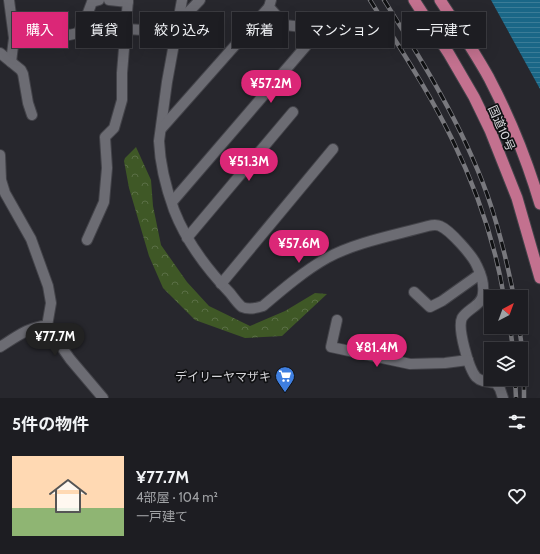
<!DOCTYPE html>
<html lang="ja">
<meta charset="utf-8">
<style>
body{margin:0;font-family:Cabin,"Noto Sans JP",sans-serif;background:#25262a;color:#f1f3f6;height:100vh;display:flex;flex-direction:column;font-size:15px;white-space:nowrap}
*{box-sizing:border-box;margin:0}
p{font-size:13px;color:#a0a2a5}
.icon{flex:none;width:22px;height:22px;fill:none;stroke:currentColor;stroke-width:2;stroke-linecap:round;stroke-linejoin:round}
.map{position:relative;height:398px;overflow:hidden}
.details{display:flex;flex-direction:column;background:#1d1d22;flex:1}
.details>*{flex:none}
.banner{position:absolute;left:12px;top:12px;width:516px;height:36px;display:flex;gap:8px}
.needle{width:26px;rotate:41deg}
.controls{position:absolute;left:484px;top:290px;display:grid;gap:8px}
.controls a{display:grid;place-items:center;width:44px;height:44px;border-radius:0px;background:#1d1d22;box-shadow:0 4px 16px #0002,0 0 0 1px #3b3b40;font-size:20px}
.price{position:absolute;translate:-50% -34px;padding:0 9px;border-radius:14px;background:#db2777;color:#fff;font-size:13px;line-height:26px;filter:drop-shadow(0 1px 2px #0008)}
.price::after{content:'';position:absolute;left:50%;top:24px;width:12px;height:9px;margin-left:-6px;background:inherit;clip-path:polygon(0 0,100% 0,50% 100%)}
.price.selected{background:#222;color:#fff}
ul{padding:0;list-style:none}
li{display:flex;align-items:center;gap:12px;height:100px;padding:0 12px}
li+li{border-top:1px solid #3b3b40}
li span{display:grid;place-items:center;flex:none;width:112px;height:80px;border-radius:0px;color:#555}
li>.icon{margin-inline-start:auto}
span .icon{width:48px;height:48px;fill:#fffc;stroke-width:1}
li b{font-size:17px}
h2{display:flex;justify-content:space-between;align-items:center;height:48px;padding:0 12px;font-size:17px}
.tag{padding:0 14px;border-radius:0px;background:#1d1d22;box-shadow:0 4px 16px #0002,0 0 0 1px #3b3b40;font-size:14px;line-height:36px}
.tag.selected{background:#db2777;color:#fff}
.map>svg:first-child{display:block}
</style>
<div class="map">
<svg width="540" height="398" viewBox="0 0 540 398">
<defs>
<pattern id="forest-crowns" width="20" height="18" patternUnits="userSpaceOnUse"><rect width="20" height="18" fill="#3f5826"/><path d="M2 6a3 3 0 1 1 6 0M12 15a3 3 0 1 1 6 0" fill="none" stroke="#5a6f45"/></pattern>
<pattern id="water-rules" width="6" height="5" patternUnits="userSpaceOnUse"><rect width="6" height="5" fill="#1a6787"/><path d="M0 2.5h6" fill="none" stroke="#3b7c97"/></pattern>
</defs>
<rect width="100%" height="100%" fill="#27272d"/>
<path fill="url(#forest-crowns)" d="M136 147 151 180 153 206 161 245 187 282 209 306 250 326 285 311 315 293 327 294 282 336 245 338 195 320 163 288 149 256 129 188 124 161 125 158Z"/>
<path fill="url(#water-rules)" d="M491 0H540V89Z"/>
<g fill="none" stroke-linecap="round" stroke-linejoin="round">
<defs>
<g id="minor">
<path d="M9 0 14 38 11 62"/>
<path d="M109 0 128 2"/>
<path d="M182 0 167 82 159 141C160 164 166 188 174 210 186 241 207 269 230 293 233 297 238 304 242 307 249 310 257 308 263 306 283 289 304 271 327 258 356 242 396 235 428 226 432 225 436 224 440 226 450 230 473 256 477 266 481 274 484 285 483 293 483 305 467 309 462 318 457 328 469 369 476 377 481 382 489 382 496 383L500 389 503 398"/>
<path d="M43 20 54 29 69 35 78 33 86 18 92 2 99 0"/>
<path d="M178 23 200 0"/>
<path d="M126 29 177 32"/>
<path d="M0 53 21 70 23 74 28 103 32 115"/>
<path d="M161 129 269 7"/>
<path d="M0 155 1 180 5 193 31 239 48 286 51 303 47 326"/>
<path d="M172 202 306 46 302 27 285 25 269 7 271 0"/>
<path d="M187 238 293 112"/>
<path d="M87 240 104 202 107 168 105 137 114 128 122 100V73L128 0"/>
<path d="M221 284 333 149"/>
<path d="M414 292 430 307 442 301 480 274"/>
<path d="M337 320 331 347 410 364 445 363 468 360"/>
<path d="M0 347C13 339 31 325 47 326L70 359 103 398"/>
</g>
<g id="trunk">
<path d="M414 0 449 54 474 97 490 130 517 198 540 278"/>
<path d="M440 0C457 26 474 51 489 78 510 118 527 160 540 204"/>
</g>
</defs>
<use href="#minor" stroke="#434349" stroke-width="12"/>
<use href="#trunk" stroke="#434349" stroke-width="13"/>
<use href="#minor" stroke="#6c6c73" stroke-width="10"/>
<use href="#trunk" stroke="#c3718f" stroke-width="11"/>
<defs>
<g id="rail">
<path d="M370 0C398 45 428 90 452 139 476 188 495 242 504 297"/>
<path d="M384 0C423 62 462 125 487 194 499 228 507 262 514 297"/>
<path d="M510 327 513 349"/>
<path d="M519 327 524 361V398"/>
<path d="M515 379 516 398"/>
</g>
</defs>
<use href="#rail" stroke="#78787d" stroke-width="4.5"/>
<use href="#rail" stroke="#101113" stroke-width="3" stroke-dasharray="9" stroke-linecap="butt"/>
</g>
<defs>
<symbol id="supermarket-pin" viewBox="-11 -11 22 30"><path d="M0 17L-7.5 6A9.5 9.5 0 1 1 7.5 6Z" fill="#3f7fe0" stroke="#101113"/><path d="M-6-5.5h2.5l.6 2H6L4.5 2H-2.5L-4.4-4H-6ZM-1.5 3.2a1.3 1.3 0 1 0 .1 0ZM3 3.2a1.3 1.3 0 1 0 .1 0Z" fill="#fff"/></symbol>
</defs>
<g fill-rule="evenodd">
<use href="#supermarket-pin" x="274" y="365" width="22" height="30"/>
</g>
<g text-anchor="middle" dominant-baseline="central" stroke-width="3.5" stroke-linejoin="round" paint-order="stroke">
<g font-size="12" fill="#d6d6da" stroke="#101113">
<text transform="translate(502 128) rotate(66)">国道10号</text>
</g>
<g font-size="12" fill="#d6d6da" stroke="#101113" text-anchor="end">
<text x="271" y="376">デイリーヤマザキ</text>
</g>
</g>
</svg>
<div class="controls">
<a><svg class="needle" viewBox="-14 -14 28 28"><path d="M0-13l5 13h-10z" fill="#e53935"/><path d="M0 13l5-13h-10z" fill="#a0a2a5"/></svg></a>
<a><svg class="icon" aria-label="layers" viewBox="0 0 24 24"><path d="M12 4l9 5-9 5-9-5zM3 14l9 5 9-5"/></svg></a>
</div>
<b class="price" style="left:271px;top:104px">¥57.2M</b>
<b class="price" style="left:249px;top:182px">¥51.3M</b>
<b class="price" style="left:299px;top:264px">¥57.6M</b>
<b class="price selected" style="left:55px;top:357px">¥77.7M</b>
<b class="price" style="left:377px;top:368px">¥81.4M</b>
<div class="banner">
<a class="tag selected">購入</a>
<a class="tag">賃貸</a>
<a class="tag">絞り込み</a>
<a class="tag">新着</a>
<a class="tag">マンション</a>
<a class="tag">一戸建て</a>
</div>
</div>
<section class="details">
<h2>5件の物件<svg class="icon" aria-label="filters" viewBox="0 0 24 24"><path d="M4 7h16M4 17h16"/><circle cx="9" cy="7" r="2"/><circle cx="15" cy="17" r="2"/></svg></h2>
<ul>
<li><span style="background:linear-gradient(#ffd9b3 65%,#8fb573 0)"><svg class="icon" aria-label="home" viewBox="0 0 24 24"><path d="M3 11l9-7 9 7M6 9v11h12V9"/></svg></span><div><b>¥77.7M</b><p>4部屋 · 104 m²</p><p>一戸建て</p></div><svg class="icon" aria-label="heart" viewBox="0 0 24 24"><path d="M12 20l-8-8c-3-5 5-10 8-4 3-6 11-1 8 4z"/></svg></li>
</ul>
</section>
